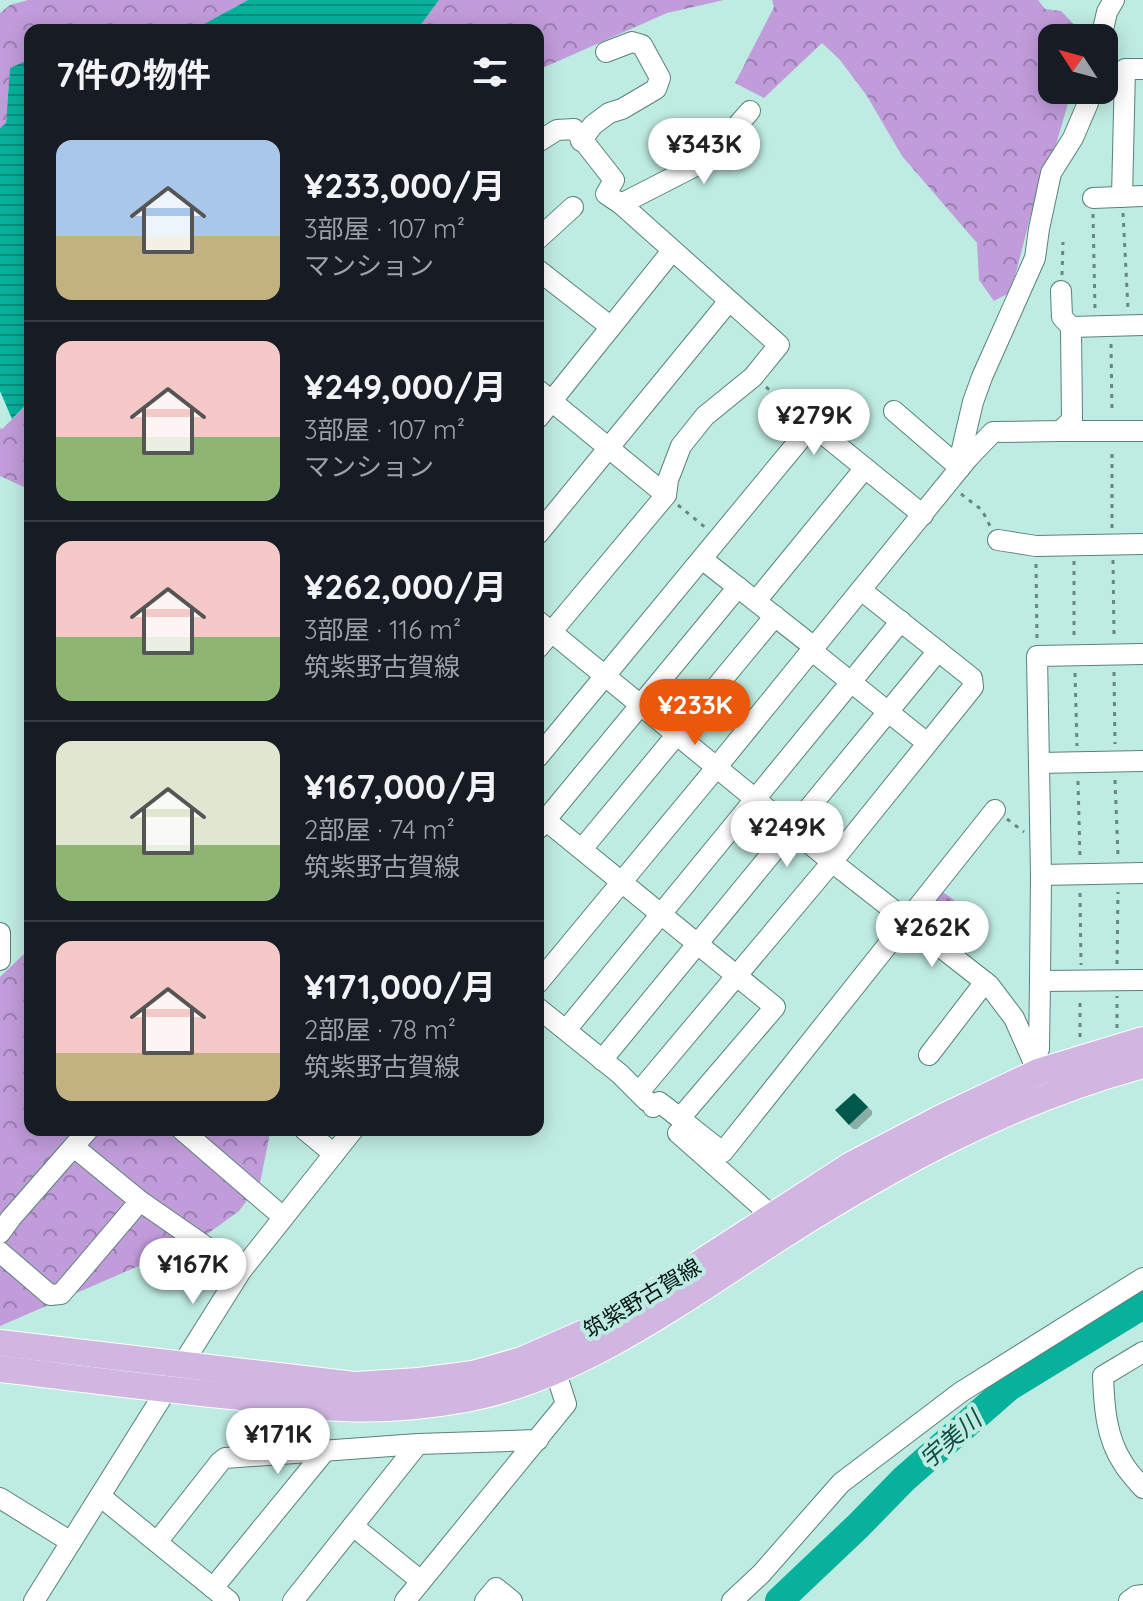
<!DOCTYPE html>
<html lang="ja">
<meta charset="utf-8">
<style>
body{margin:0;font-family:Quicksand,"Noto Sans JP",sans-serif;background:#242831;color:#f1f3f6;height:100vh;display:flex;flex-direction:column;font-size:30px;white-space:nowrap}
*{box-sizing:border-box;margin:0}
p{font-size:26px;color:#9ea1a6}
.icon{flex:none;width:44px;height:44px;fill:none;stroke:currentColor;stroke-width:2;stroke-linecap:round;stroke-linejoin:round}
.map{position:relative;flex:1;overflow:hidden}
.panel{position:absolute;left:24px;top:24px;width:520px;height:1112px;display:flex;flex-direction:column;background:#171b24;border-radius:16px;box-shadow:0 4px 20px #0003}
.panel>*{flex:none}
.needle{width:52px;rotate:306deg}
.tools{position:absolute;left:1038px;top:24px;display:grid;gap:16px}
.tools a{display:grid;place-items:center;width:80px;height:80px;border-radius:16px;background:#171b24;box-shadow:0 4px 20px #0003;font-size:40px}
.price{position:absolute;translate:-50% -68px;padding:0 18px;border-radius:28px;background:#fff;color:#222;font-size:26px;line-height:52px;filter:drop-shadow(0 2px 4px #0008)}
.price::after{content:'';position:absolute;left:50%;top:48px;width:24px;height:18px;margin-left:-12px;background:inherit;clip-path:polygon(0 0,100% 0,50% 100%)}
.price.current{background:#ea580c;color:#fff}
ul{padding:0;list-style:none}
li{display:flex;align-items:center;gap:24px;height:200px;padding:0 32px}
li+li{border-top:2px solid #363941}
li span{display:grid;place-items:center;flex:none;width:224px;height:160px;border-radius:16px;color:#555}
li>.icon{margin-inline-start:auto}
span .icon{width:96px;height:96px;fill:#fffc;stroke-width:1}
li b{font-size:34px}
h2{display:flex;justify-content:space-between;align-items:center;height:96px;padding:0 32px;font-size:34px}
.map>svg:first-child{display:block}
</style>
<div class="map">
<svg width="1143" height="1601" viewBox="0 0 1143 1601">
<defs>
<pattern id="forest-crowns" width="20" height="18" patternUnits="userSpaceOnUse" patternTransform="scale(2)"><rect width="20" height="18" fill="#c19cda"/><path d="M2 6a3 3 0 1 1 6 0M12 15a3 3 0 1 1 6 0" fill="none" stroke="#9b7eb0"/></pattern>
<pattern id="park-dots" width="8" height="8" patternUnits="userSpaceOnUse" patternTransform="scale(2)"><rect width="8" height="8" fill="#c19cda"/><path d="M2 2h.1M6 6h.1" fill="none" stroke="#9b7eb0" stroke-width="1.8" stroke-linecap="round"/></pattern>
<pattern id="water-rules" width="6" height="5" patternUnits="userSpaceOnUse" patternTransform="scale(2)"><rect width="6" height="5" fill="#08b19c"/><path d="M0 2.5h6" fill="none" stroke="#078f7e"/></pattern>
<filter id="shadow"><feDropShadow dx="6" dy="6" stdDeviation="0" flood-color="#0004"/></filter>
</defs>
<rect width="100%" height="100%" fill="#bfece2"/>
<g fill="url(#forest-crowns)">
<path d="M28 0H248L193 30H30V59L10 69 6 123 0 128V13L10 5Z"/>
<path d="M439 0H724L667 13 538 70V30H417Z"/>
<path d="M772 0H1038L1045 9 1061 11 1087 38H1052V90H1072L1055 148 1039 183 1011 292 994 301 979 280 977 243 902 156 867 96 840 60 822 43 764 98 735 83 774 7Z"/>
<path d="M30 402V486L26 488 0 476V428L2 429Z"/>
<path d="M30 953V1130H269L270 1133 260 1183 239 1211 199 1240 0 1326V977L23 955Z"/>
</g>
<path fill="url(#park-dots)" d="M939 889 982 921 961 950 917 917Z"/>
<g fill="url(#water-rules)">
<path d="M248 0H439L417 30H193Z"/>
<path d="M30 59V401L12 419 0 391V128L6 123 10 68Z"/>
</g>
<g fill="none" stroke-linecap="round" stroke-linejoin="round">
<path stroke="#08b19c" stroke-width="28" d="M779 1601 858 1526 904 1479 1009 1387 1143 1305"/>
</g>
<path fill="#05584d" filter="url(#shadow)" d="M854 1093 868 1107 849 1125 835 1110Z"/>
<g fill="none" stroke-linecap="round" stroke-linejoin="round">
<defs>
<g id="minor">
<path d="M1101 38 1107 12 1114 0"/>
<path d="M581 141 593 125 609 113 622 109 656 89 660 78 642 45 632 42 606 52"/>
<path d="M538 142 557 130 574 129 614 180 606 194 621 204"/>
<path d="M1122 197 1125 69H1143"/>
<path d="M1093 198 1143 196"/>
<path d="M538 239 573 207"/>
<path d="M538 270 611 327"/>
<path d="M1061 291 1062 317 1071 327"/>
<path d="M538 390 666 495"/>
<path d="M894 411 960 468"/>
<path d="M538 418 672 251"/>
<path d="M1060 431H1143"/>
<path d="M968 458 962 449 973 402 982 377 1035 258 1039 229 1051 173 1073 138 1088 103 1091 90"/>
<path d="M538 534 729 301"/>
<path d="M998 540 1036 546 1143 544"/>
<path d="M702 559 814 647"/>
<path d="M756 601 865 468"/>
<path d="M538 621 832 862 989 985 1014 1018 1038 1072"/>
<path d="M538 648 666 495 668 480 681 446 705 416 753 377 779 345 621 204 707 160 750 111"/>
<path d="M811 650 927 743"/>
<path d="M538 757 812 425 923 515"/>
<path d="M1039 763 1143 761"/>
<path d="M538 814 775 1007 681 1117"/>
<path d="M538 829 738 587"/>
<path d="M582 849 775 616"/>
<path d="M1041 875 1143 873"/>
<path d="M0 933V960"/>
<path d="M1040 981 1143 980"/>
<path d="M538 983 716 768 968 458 993 432 1060 431 1072 420 1071 327 1143 325"/>
<path d="M538 1008 620 1074 647 1101"/>
<path d="M566 1030 901 621"/>
<path d="M929 1055 985 982"/>
<path d="M602 1060 938 651"/>
<path d="M1033 1061 1039 1049 1040 981 1041 875 1037 656 1143 654"/>
<path d="M639 1092 832 862 973 687 972 678 861 590"/>
<path d="M653 1107 659 1102C681 1118 700 1136 723 1152L995 810"/>
<path d="M182 1130 283 1217"/>
<path d="M305 1130 334 1154"/>
<path d="M678 1133 763 1208 771 1219"/>
<path d="M74 1147 140 1201 241 1271"/>
<path d="M0 1233 11 1218 88 1130"/>
<path d="M0 1252 50 1295 61 1294 140 1201"/>
<path d="M1143 1352 1103 1376C1104 1405 1106 1438 1123 1463 1128 1472 1136 1480 1143 1488"/>
<path d="M100 1496 229 1601"/>
<path d="M0 1498 71 1542"/>
<path d="M353 1526 421 1581"/>
<path d="M157 1542 220 1462 225 1458 418 1444 538 1440"/>
<path d="M213 1588 325 1451"/>
<path d="M34 1601 241 1271 353 1130"/>
<path d="M293 1601 418 1444"/>
<path d="M405 1601 566 1404 555 1370"/>
<path d="M485 1601 496 1588 512 1601"/>
<path d="M732 1601 761 1574 841 1483 961 1392 1143 1278"/>
<path d="M1129 1601 1136 1596 1143 1595"/>
</g>
<g id="major">
<path d="M0 1343 355 1385 419 1381 473 1374 522 1360 609 1322 851 1165 941 1118 1038 1072 1143 1040"/>
<path d="M0 1369C84 1379 167 1390 251 1398 282 1401 313 1407 343 1408 383 1410 427 1406 466 1399 581 1377 685 1298 782 1236 895 1164 1013 1100 1143 1065"/>
</g>
</defs>
<use href="#minor" stroke="#59827a" stroke-width="22"/>
<use href="#major" stroke="#fff" stroke-width="28"/>
<g stroke="#678780" stroke-width="3" stroke-dasharray="4 6" stroke-linecap="butt">
<path d="M1123 213 1128 309"/>
<path d="M1093 214 1095 310"/>
<path d="M1062 275 1063 242"/>
<path d="M1111 344 1112 412"/>
<path d="M766 387 800 415"/>
<path d="M961 494 982 510 990 526"/>
<path d="M678 505 706 528"/>
<path d="M1112 528V448"/>
<path d="M1113 560 1114 636"/>
<path d="M1074 561V638"/>
<path d="M1036 564 1037 640"/>
<path d="M1114 672 1115 744"/>
<path d="M1075 673 1077 746"/>
<path d="M1115 780 1118 856"/>
<path d="M1078 781 1080 857"/>
<path d="M1007 819 1024 832"/>
<path d="M1080 893 1081 965"/>
<path d="M1117 964 1118 892"/>
<path d="M1117 1028V996"/>
<path d="M1080 1037V997"/>
</g>
<use href="#minor" stroke="#fff" stroke-width="20"/>
<use href="#major" stroke="#d1b6e2" stroke-width="26"/>
</g>
<g text-anchor="middle" dominant-baseline="central" stroke-width="8" stroke-linejoin="round" paint-order="stroke">
<g font-size="22" fill="#051613" stroke="#bfece2">
<text transform="translate(642 1298) rotate(-31)">筑紫野古賀線</text>
</g>
<g font-size="24" font-style="italic" fill="#104c43" stroke="#bfece2">
<text transform="translate(950 1439) rotate(-41)">宇美川</text>
</g>
</g>
</svg>
<div class="tools">
<a><svg class="needle" viewBox="-14 -14 28 28"><path d="M0-13l5 13h-10z" fill="#e53935"/><path d="M0 13l5-13h-10z" fill="#9ea1a6"/></svg></a>
</div>
<b class="price" style="left:704px;top:186px">¥343K</b>
<b class="price" style="left:814px;top:457px">¥279K</b>
<b class="price current" style="left:695px;top:747px">¥233K</b>
<b class="price" style="left:787px;top:869px">¥249K</b>
<b class="price" style="left:932px;top:969px">¥262K</b>
<b class="price" style="left:193px;top:1306px">¥167K</b>
<b class="price" style="left:278px;top:1476px">¥171K</b>
<section class="panel">
<h2>7件の物件<svg class="icon" aria-label="filters" viewBox="0 0 24 24"><path d="M4 7h16M4 17h16"/><circle cx="9" cy="7" r="2"/><circle cx="15" cy="17" r="2"/></svg></h2>
<ul>
<li><span style="background:linear-gradient(#a9c7e8 60%,#c2b280 0)"><svg class="icon" aria-label="home" viewBox="0 0 24 24"><path d="M3 11l9-7 9 7M6 9v11h12V9"/></svg></span><div><b>¥233,000/月</b><p>3部屋 · 107 m²</p><p>マンション</p></div></li>
<li><span style="background:linear-gradient(#f6c9c9 60%,#8fb573 0)"><svg class="icon" aria-label="home" viewBox="0 0 24 24"><path d="M3 11l9-7 9 7M6 9v11h12V9"/></svg></span><div><b>¥249,000/月</b><p>3部屋 · 107 m²</p><p>マンション</p></div></li>
<li><span style="background:linear-gradient(#f6c9c9 60%,#8fb573 0)"><svg class="icon" aria-label="home" viewBox="0 0 24 24"><path d="M3 11l9-7 9 7M6 9v11h12V9"/></svg></span><div><b>¥262,000/月</b><p>3部屋 · 116 m²</p><p>筑紫野古賀線</p></div></li>
<li><span style="background:linear-gradient(#dfe7d0 65%,#8fb573 0)"><svg class="icon" aria-label="home" viewBox="0 0 24 24"><path d="M3 11l9-7 9 7M6 9v11h12V9"/></svg></span><div><b>¥167,000/月</b><p>2部屋 · 74 m²</p><p>筑紫野古賀線</p></div></li>
<li><span style="background:linear-gradient(#f6c9c9 70%,#c2b280 0)"><svg class="icon" aria-label="home" viewBox="0 0 24 24"><path d="M3 11l9-7 9 7M6 9v11h12V9"/></svg></span><div><b>¥171,000/月</b><p>2部屋 · 78 m²</p><p>筑紫野古賀線</p></div></li>
</ul>
</section>
</div>
